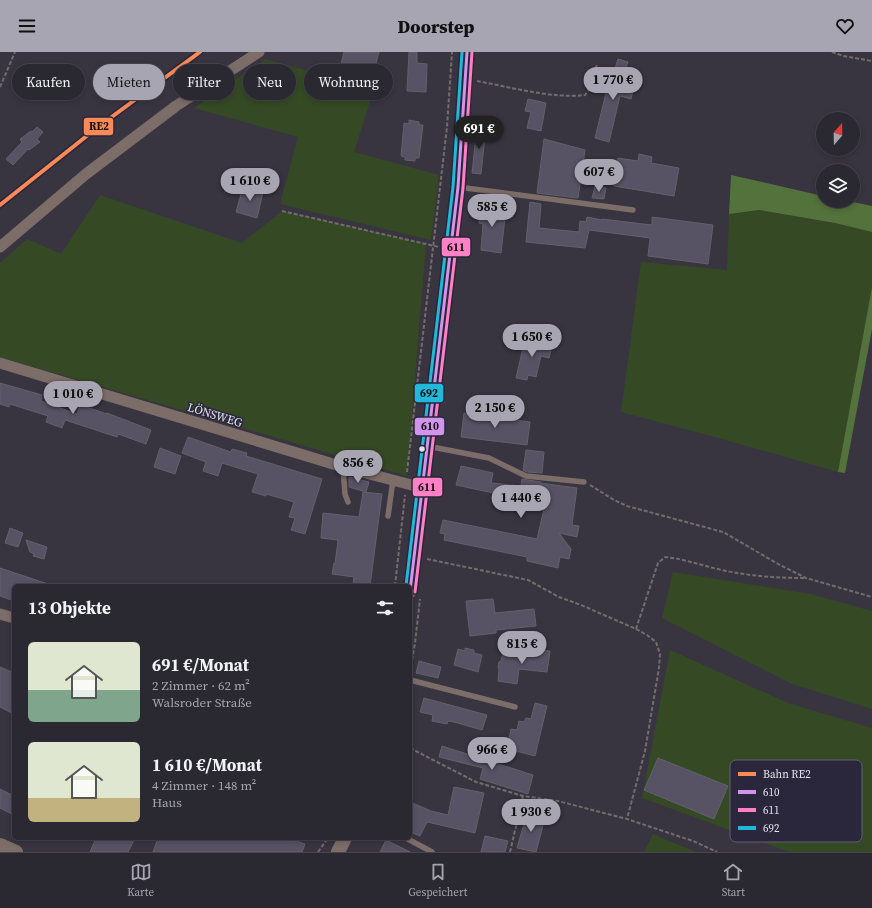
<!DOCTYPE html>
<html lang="de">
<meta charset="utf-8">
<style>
body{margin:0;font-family:"Source Serif 4",serif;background:#36343d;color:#f1f3f6;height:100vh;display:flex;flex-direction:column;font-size:15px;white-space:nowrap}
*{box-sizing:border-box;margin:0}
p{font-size:13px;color:#a5a6ab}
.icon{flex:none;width:22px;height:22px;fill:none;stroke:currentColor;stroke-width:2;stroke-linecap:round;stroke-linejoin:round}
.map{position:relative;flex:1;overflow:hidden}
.side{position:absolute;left:12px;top:532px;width:400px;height:256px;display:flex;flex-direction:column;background:#2a2831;border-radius:6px;box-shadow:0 2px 6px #0003,0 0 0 1px #46444d}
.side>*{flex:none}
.banner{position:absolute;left:12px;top:12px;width:400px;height:36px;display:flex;gap:8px}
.needle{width:26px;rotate:20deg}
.controls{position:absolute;left:816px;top:60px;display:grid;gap:8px}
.controls a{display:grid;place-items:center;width:44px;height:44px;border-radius:50%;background:#2a2831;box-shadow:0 2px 6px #0003,0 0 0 1px #46444d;font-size:20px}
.price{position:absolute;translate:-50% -34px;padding:0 9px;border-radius:14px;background:#a7a5b2;color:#111;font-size:13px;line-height:26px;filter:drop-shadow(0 1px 2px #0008)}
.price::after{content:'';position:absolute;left:50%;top:24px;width:12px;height:9px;margin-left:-6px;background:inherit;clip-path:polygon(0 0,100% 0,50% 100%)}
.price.on{background:#222;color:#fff}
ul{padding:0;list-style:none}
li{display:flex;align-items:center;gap:12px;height:100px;padding:0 16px}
li span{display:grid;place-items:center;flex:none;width:112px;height:80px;border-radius:6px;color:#555}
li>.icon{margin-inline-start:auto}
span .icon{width:48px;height:48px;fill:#fffc;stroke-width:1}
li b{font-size:17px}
h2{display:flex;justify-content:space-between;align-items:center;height:48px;padding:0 16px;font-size:17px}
.tag{padding:0 14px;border-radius:18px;background:#2a2831;box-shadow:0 2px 6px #0003,0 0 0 1px #46444d;font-size:14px;line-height:36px}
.tag.on{background:#a7a5b2;color:#111}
header{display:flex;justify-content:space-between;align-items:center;height:52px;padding:0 16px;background:#a7a5b2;color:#111;font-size:18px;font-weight:800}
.tab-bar{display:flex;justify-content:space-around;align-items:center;height:56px;border-top:1px solid #46444d;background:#2a2831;font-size:11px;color:#a5a6ab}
.tab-bar a{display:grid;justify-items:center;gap:2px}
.tab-bar .on{color:#a7a5b2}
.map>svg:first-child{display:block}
</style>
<header><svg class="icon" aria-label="menu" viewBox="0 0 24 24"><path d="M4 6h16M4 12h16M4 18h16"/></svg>Doorstep<svg class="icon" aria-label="heart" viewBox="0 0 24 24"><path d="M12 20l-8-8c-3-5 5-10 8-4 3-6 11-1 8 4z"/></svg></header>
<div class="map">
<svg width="872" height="800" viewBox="0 0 872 800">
<rect width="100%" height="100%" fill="#383541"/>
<g fill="#354925">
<path d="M265 7 339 27 337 35 342 37 345 29 374 37 354 100 439 123 431 188 280 152 298 85 194 56Z"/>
<path d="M100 143 242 191 282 159 426 192 407 424 0 305V211L27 187 61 202Z"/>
<path d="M759 158 835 171 872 180V235L838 420 715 385 621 360 641 210 727 218 729 162Z"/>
<path d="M673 520 811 542 872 559V657L792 632 662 566Z"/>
<path d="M670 598 788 651 872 676V800H789L642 746Z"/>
<path d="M653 782 696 800H644Z"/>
</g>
<g fill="#54723b">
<path d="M731 123 823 144V149H848L872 154V180L835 171 759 158 729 162Z"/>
<path d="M872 235V277L845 421 838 420Z"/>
</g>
<g fill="#575365" stroke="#63606b">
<path d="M344 0H379L372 27 341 19 342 17H340Z"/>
<path d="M409 0H417V11L427 12 426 40 407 39Z"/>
<path d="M618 7 628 10 621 31 634 35 631 47 620 44 609 90 595 86 606 41 603 40 606 27 611 29Z"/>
<path d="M528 47 546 51 541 79 527 76 531 60 525 59Z"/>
<path d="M409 68 419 70V73H423L419 106H415V109L405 108V105L401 104 404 71 409 72Z"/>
<path d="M477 74 486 75 481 122 472 121Z"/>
<path d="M37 75 43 80 37 87 40 90 29 98 28 97 13 113 6 107 22 90 20 87 31 79 32 80Z"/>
<path d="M544 87 585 98 578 146 537 141Z"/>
<path d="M639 102 652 105 651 111 679 116 674 144 614 134 618 106 638 109Z"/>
<path d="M595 134 606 136 604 147 592 146Z"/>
<path d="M243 135 263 140 257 166 236 160Z"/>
<path d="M530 150 541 152 539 176 579 180 580 169 586 170 587 165 602 168V167L652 173V165L713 173 708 212 648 204 650 186 589 178 585 196 526 190Z"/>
<path d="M481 153 506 157 501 201 481 198 483 172 479 171Z"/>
<path d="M506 281 521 282 518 294 504 291Z"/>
<path d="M525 287 552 293 549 306 541 304 536 325 528 323 527 328 516 326Z"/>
<path d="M0 331 42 343 41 349 77 362 80 353 107 362V361L151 378 146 392 118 382 117 385 65 368 62 376 46 370 48 364 10 352 9 355 0 352Z"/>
<path d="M464 361 530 370 527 393 461 385Z"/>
<path d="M188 385 231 400 232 397 247 401 246 404 322 427 305 482 291 478 295 466 289 465 294 450 266 442V444L252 440 258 422 222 411 218 424 203 419 206 410 182 401Z"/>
<path d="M160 396 181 404 175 422 154 415Z"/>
<path d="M526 398 544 400 542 421 527 420 523 418Z"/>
<path d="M461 414 493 421 491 431 521 434 522 427 541 430 540 431 577 436 572 473 579 474 577 485 559 481 571 497 569 507 560 505 558 516 527 509V505L444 488 445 482 440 481 443 468 537 487 544 457 497 452 498 442 456 433Z"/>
<path d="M349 425 369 430 366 440 349 435Z"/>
<path d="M363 440 382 442 370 534H353L354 525 332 522 334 511 335 512 338 488 321 486 323 461 359 465Z"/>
<path d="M10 476 23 481 18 495 5 491Z"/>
<path d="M26 488 47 495 44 507 33 504 34 502 30 500Z"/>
<path d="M0 516 48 532V534H14V549L0 544Z"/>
<path d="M493 547 495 561 534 557 536 574 496 578V581L470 584 466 549Z"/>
<path d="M465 596 474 598V601L482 603 478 620 454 613 458 597 465 599Z"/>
<path d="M533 597 550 599 547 620 519 617 517 632 498 629 499 617 498 616 499 610 501 609 503 600 532 604Z"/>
<path d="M419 609 441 615 438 626 416 621Z"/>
<path d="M0 615 14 621V662L0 655Z"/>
<path d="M424 646 487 663 482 678 454 670 448 669 447 672 432 669 433 663 420 660Z"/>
<path d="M535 651 547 654 535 704 512 698 515 689 509 687 511 677 517 678 519 669 524 670 526 666 531 667Z"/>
<path d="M442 694 533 723 528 742 480 727 483 716 439 705Z"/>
<path d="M658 706 728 734 714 767 644 738Z"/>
<path d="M454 735 484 741 475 781 427 770 420 784 410 780V750L431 759 448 763Z"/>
<path d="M0 737 14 744V763L0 756Z"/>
<path d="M527 761 545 766 536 800 517 796Z"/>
<path d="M485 784 508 789 505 800H481Z"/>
<path d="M96 786H135L128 800H90Z"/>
<path d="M158 786H288L305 792 302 800H153Z"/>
<path d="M386 788 410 800H380Z"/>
</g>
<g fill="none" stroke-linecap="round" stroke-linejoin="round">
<g stroke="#756b6c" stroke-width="2" stroke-dasharray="4 2" stroke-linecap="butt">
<path d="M832 0 843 4 872 9"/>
<path d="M477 29C509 35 554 47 585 43L591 35 597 12"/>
<path d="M0 35 15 0"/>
<path d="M282 159 439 195"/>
<path d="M407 420 447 75 452 0"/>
<path d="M590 433 614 448 627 454 723 480 780 513 806 526 872 545"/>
<path d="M427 507 528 528 559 545 581 553 636 577 647 583 656 590 660 602 659 616 645 699 627 767"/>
<path d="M395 534 405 443"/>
<path d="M636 577 658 511 665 505C685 507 703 514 722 518 749 524 776 526 804 526"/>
<path d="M410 620 415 591 420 547"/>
<path d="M410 696 476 730 523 744 558 749 627 767 693 789 717 800"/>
<path d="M318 800 328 786"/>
<path d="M510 800 523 744"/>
</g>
<g stroke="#7d6d68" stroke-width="5.5">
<path d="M458 135 633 158"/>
<path d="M427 394 489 406 526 424 584 430"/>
<path d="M343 415 345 442 348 450"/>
<path d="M388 464 393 428"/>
<path d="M410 628 515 655"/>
<path d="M406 786 432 800"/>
</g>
<g stroke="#7d6d68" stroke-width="11">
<path d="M0 195 86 122 176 54 259 0"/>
<path d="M0 311 343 415 423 436"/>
<path d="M0 562 14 566"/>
</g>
<g stroke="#7d6d68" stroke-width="14">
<path d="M410 539 458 135 466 27 467 0"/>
<path d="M0 793 16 800"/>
<path d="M338 800 345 786"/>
</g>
<defs>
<path id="bus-1" d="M410 539 458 135 467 0"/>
<path id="bus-2" d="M415 540 463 136 472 0"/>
<path id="bus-3" d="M406 534 453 135 462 0"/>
</defs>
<use href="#bus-1" stroke="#2a263b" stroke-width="6"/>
<use href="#bus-2" stroke="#2a263b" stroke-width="6"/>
<use href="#bus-3" stroke="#2a263b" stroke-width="6"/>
<use href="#bus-1" stroke="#d193ec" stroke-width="3"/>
<use href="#bus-2" stroke="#ff80c5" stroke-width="3"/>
<use href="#bus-3" stroke="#20b9da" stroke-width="3"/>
<defs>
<path id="rail-1" d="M0 153 98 75 200 0"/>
</defs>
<use href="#rail-1" stroke="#2a263b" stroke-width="7"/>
<use href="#rail-1" stroke="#f98a56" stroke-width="4"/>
</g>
<circle fill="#e3e1ef" stroke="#2a263b" stroke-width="1.5" cx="422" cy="397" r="3.5"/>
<g text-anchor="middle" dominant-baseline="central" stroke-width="3" stroke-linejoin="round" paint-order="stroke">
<g font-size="12" fill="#e3e1ef" stroke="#2a263b">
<text transform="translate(215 363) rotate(17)">LÖNSWEG</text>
</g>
</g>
<rect x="730" y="708" width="132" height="82" rx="6" fill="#2a263b" stroke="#625e71" stroke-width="1"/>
<rect x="738" y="720" width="18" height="4" fill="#f98a56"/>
<rect x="738" y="738" width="18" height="4" fill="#d193ec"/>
<rect x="738" y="756" width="18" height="4" fill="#ff80c5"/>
<rect x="738" y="774" width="18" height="4" fill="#20b9da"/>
<g font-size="11" fill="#e3e1ef">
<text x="763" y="726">Bahn RE2</text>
<text x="763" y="744">610</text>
<text x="763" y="762">611</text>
<text x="763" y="780">692</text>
</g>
<g stroke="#2a263b" stroke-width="1.5">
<rect x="83" y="65" width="31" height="19" rx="4" fill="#f98a56"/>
<rect x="441" y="185" width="30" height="20" rx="4" fill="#ff80c5"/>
<rect x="414" y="331" width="30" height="20" rx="4" fill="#20b9da"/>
<rect x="414" y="365" width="31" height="19" rx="4" fill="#d193ec"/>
<rect x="412" y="425" width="31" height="20" rx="4" fill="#ff80c5"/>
</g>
<g font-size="11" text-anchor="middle" font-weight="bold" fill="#111">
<text x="99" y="78">RE2</text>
<text x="456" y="199">611</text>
<text x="429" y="345">692</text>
<text x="430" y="378">610</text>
<text x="427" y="439">611</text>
</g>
</svg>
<div class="controls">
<a><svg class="needle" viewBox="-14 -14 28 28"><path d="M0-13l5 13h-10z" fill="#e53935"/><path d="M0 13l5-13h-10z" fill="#a5a6ab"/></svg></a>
<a><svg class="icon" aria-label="layers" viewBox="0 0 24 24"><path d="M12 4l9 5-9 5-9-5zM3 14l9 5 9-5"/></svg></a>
</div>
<b class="price" style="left:613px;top:49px">1 770 €</b>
<b class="price on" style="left:479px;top:98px">691 €</b>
<b class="price" style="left:599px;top:141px">607 €</b>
<b class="price" style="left:250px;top:150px">1 610 €</b>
<b class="price" style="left:492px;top:176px">585 €</b>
<b class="price" style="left:532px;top:306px">1 650 €</b>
<b class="price" style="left:73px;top:363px">1 010 €</b>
<b class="price" style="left:495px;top:377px">2 150 €</b>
<b class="price" style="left:358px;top:432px">856 €</b>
<b class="price" style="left:521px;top:467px">1 440 €</b>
<b class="price" style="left:522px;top:613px">815 €</b>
<b class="price" style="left:492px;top:719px">966 €</b>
<b class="price" style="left:531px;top:781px">1 930 €</b>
<div class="banner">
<a class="tag">Kaufen</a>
<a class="tag on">Mieten</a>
<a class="tag">Filter</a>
<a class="tag">Neu</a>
<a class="tag">Wohnung</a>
</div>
<section class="side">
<h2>13 Objekte<svg class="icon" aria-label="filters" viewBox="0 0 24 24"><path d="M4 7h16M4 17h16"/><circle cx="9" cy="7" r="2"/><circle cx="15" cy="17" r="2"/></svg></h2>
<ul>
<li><span style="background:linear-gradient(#dfe7d0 60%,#7fa58c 0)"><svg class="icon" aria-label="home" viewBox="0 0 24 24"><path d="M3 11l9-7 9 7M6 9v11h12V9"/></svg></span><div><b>691 €/Monat</b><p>2 Zimmer · 62 m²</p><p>Walsroder Straße</p></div></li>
<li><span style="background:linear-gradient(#dfe7d0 70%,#c2b280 0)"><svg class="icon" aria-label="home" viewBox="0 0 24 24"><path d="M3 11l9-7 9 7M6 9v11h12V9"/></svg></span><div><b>1 610 €/Monat</b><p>4 Zimmer · 148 m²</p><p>Haus</p></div></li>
</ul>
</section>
</div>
<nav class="tab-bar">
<a class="on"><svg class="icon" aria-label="map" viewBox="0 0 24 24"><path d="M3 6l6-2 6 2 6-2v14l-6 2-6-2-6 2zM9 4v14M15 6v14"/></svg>Karte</a>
<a><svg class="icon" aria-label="saved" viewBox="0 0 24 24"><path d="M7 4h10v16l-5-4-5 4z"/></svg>Gespeichert</a>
<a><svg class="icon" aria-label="home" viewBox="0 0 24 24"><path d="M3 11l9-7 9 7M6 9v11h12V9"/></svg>Start</a>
</nav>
